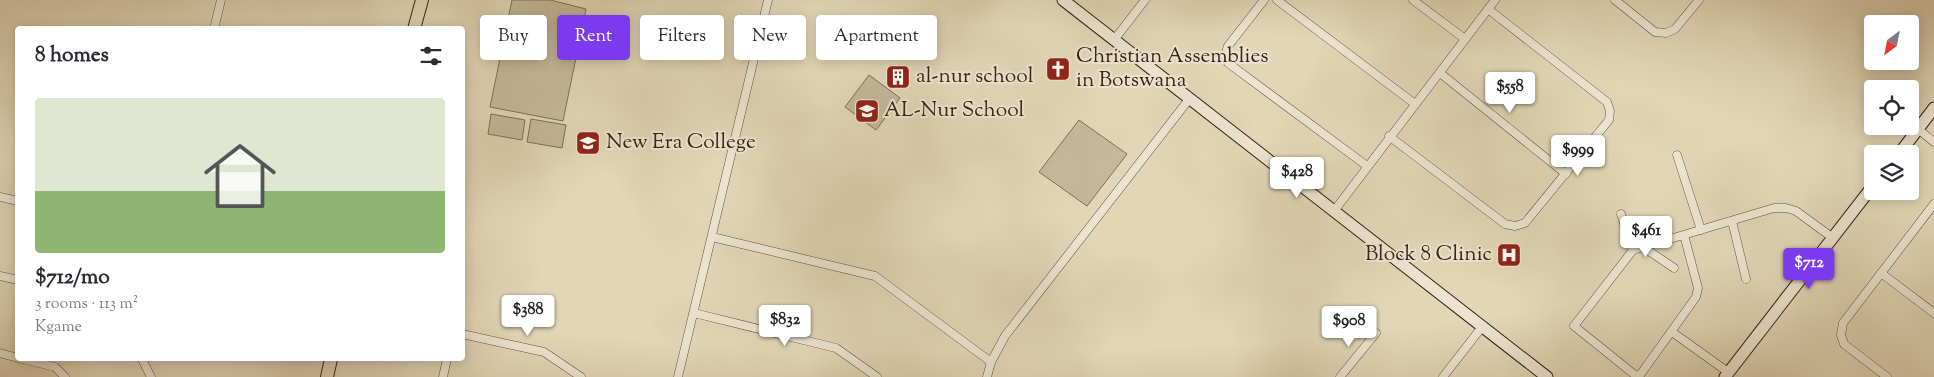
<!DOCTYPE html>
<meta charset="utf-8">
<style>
body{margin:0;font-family:"Sorts Mill Goudy",serif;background:#f2f2f3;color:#2b2b33;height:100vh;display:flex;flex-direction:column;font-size:19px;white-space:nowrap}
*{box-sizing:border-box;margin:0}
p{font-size:16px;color:#7c7c81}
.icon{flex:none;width:28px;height:28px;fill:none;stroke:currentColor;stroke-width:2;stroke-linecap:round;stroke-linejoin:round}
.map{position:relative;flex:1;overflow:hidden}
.panel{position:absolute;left:15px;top:26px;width:450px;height:335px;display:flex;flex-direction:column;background:#fff;border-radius:5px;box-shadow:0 2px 12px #0003}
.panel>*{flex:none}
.top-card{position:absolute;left:480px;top:15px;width:475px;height:45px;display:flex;gap:10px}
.needle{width:32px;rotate:212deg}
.tools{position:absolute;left:1864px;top:15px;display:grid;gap:10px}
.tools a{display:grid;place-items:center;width:55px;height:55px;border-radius:5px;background:#fff;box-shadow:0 2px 12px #0003;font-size:25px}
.price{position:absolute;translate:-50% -42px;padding:0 11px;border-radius:5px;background:#fff;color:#222;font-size:16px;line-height:32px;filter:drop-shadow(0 1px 2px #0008)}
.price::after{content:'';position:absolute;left:50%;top:30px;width:15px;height:11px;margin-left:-8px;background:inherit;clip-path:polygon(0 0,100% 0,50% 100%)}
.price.active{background:#7c3aed;color:#fff}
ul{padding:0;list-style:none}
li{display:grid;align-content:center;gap:10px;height:265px;padding:0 20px}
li+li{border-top:1px solid #e1e1e2}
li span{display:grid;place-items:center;height:155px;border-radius:5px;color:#555}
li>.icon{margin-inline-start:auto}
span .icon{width:90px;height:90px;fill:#fffc;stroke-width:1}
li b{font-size:21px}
h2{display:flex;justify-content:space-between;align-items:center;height:60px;padding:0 20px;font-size:21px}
.chip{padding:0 18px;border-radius:5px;background:#fff;box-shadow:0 2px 12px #0003;font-size:18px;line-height:45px}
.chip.active{background:#7c3aed;color:#fff}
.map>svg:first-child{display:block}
</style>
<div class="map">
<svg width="1934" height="377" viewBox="0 0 1934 377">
<rect width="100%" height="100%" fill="#e2d6b7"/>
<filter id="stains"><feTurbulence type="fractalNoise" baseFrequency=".004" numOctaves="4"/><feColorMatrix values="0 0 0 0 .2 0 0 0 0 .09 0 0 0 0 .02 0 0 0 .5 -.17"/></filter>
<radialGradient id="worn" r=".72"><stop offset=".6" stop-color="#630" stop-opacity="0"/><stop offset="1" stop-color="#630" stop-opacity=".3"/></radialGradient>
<g fill="#c5b89b" stroke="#7d6e58">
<path d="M512 0H550L586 9 563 121 490 107Z"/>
<path d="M869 75 900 98 876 130 845 107Z"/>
<path d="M491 114 525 120 522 140 488 134Z"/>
<path d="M531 119 566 125 562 148 527 142Z"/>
<path d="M1079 120 1127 154 1087 206 1039 172Z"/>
</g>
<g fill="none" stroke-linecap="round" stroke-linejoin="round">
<defs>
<g id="street">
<path d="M1264 0 1228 46 1225 56 1228 63 1367 166"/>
<path d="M1277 0 1415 104"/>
<path d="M1413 0 1465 39"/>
<path d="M1615 0 1655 32 1666 33 1675 29 1699 0"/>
<path d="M214 29 221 0"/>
<path d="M1114 40 1145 0"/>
<path d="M1440 73 1566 174"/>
<path d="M1918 129 1934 142"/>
<path d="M1389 136 1505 224 1515 226 1525 223 1609 120 1610 111 1607 102 1488 9"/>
<path d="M1677 155 1701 230"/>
<path d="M0 197 18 201"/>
<path d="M1334 211 1495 0"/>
<path d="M1621 214 1633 250"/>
<path d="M1732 221 1746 279"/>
<path d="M1684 235 1698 288 1696 297 1640 375H1635L1574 326 1633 250 1774 208H1786L1796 211 1833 238"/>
<path d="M712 237 875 276 991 362"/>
<path d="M1643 247 1674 268"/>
<path d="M1881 273 1934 313"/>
<path d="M0 276 18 280"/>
<path d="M694 313 836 348 877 377"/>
<path d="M1672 332 1728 372"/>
<path d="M462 334 544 352 581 377"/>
<path d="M0 353 18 358"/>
<path d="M23 359 55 367 65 377"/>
<path d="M142 359 151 377"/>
<path d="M443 377 447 359"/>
<path d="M678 377 768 0"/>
<path d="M987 377 991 362 1005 336 1190 98"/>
<path d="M1340 377 1376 333"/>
<path d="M1443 377 1482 327"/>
<path d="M1887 377 1844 344 1841 335 1843 323 1934 204"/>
</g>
<g id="secondary">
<path d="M1063 0 1547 377"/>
<path d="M1899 154 1934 108"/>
<path d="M1725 377 1872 187"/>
</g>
<g id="primary">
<path d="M414 29 422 0"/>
<path d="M327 377 331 359"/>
</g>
</defs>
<use href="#street" stroke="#60503e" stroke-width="9"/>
<use href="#secondary" stroke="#352315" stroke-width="13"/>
<use href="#primary" stroke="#352315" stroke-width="14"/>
<use href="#street" stroke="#ece4d0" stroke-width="8"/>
<use href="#secondary" stroke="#ece4d0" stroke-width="11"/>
<use href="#primary" stroke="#e2d6b7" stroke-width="12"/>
</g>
<defs>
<symbol id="church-square" viewBox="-11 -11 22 22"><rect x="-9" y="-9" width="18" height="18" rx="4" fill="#8f2418" stroke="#ece4d0"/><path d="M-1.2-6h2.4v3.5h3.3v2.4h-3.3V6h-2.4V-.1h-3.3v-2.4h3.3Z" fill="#fff"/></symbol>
<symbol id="building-square" viewBox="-11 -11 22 22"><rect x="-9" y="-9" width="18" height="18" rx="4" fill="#8f2418" stroke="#ece4d0"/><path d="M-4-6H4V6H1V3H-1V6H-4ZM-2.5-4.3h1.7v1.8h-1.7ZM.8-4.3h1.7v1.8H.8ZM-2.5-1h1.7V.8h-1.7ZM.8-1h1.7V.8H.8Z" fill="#fff"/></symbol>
<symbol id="school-square" viewBox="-11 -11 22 22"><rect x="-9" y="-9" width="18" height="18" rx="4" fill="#8f2418" stroke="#ece4d0"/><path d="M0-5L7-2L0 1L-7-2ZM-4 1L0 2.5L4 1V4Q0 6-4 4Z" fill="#fff"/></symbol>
<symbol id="university-square" viewBox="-11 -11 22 22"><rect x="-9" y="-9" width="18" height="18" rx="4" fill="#8f2418" stroke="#ece4d0"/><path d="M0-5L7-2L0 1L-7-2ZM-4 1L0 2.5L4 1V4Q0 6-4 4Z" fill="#fff"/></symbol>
<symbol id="hospital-square" viewBox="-11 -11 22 22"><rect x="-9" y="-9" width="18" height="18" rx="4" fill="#8f2418" stroke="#ece4d0"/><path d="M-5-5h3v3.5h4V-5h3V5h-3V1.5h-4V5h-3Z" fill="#fff"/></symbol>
</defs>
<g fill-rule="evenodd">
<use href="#church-square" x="1044" y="55" width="28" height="28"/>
<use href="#building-square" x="884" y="63" width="28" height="28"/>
<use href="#school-square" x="853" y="97" width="28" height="28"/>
<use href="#university-square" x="574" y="129" width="28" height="28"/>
<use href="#hospital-square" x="1495" y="241" width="28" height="28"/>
</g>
<g text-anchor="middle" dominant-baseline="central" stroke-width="4" stroke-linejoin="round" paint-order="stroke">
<g font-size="21" fill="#352315" stroke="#ece4d0" text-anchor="start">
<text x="1076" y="57">Christian Assemblies<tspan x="1076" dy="24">in Botswana</tspan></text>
<text x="916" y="77">al-nur school</text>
<text x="884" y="111">AL-Nur School</text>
<text x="606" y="143">New Era College</text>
<text x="1492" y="255" text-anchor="end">Block 8 Clinic</text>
</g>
</g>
<rect width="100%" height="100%" filter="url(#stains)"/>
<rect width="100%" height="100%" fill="url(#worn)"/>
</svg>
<div class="tools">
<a><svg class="needle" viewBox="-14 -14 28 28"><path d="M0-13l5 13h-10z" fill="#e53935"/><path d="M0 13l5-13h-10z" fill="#7c7c81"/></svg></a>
<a><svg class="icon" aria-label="locate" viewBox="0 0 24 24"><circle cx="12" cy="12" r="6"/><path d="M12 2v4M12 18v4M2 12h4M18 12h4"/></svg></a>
<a><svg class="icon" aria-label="layers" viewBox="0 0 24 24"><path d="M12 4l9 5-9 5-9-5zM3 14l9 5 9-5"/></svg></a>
</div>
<b class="price" style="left:1510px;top:114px">$558</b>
<b class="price" style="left:1578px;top:177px">$999</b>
<b class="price" style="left:1297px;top:199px">$428</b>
<b class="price" style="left:1646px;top:258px">$461</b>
<b class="price active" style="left:1809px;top:290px">$712</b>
<b class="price" style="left:528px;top:337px">$388</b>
<b class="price" style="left:785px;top:347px">$832</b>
<b class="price" style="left:1349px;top:348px">$908</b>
<div class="top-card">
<a class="chip">Buy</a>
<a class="chip active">Rent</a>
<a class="chip">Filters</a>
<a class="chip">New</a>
<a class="chip">Apartment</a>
</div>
<section class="panel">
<h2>8 homes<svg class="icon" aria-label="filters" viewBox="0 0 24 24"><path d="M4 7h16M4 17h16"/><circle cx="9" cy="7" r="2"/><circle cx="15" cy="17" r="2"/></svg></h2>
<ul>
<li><span style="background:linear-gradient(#dfe7d0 60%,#8fb573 0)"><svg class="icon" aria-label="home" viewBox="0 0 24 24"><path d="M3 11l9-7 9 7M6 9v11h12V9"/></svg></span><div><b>$712/mo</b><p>3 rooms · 113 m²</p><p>Kgame</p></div></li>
</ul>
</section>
</div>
